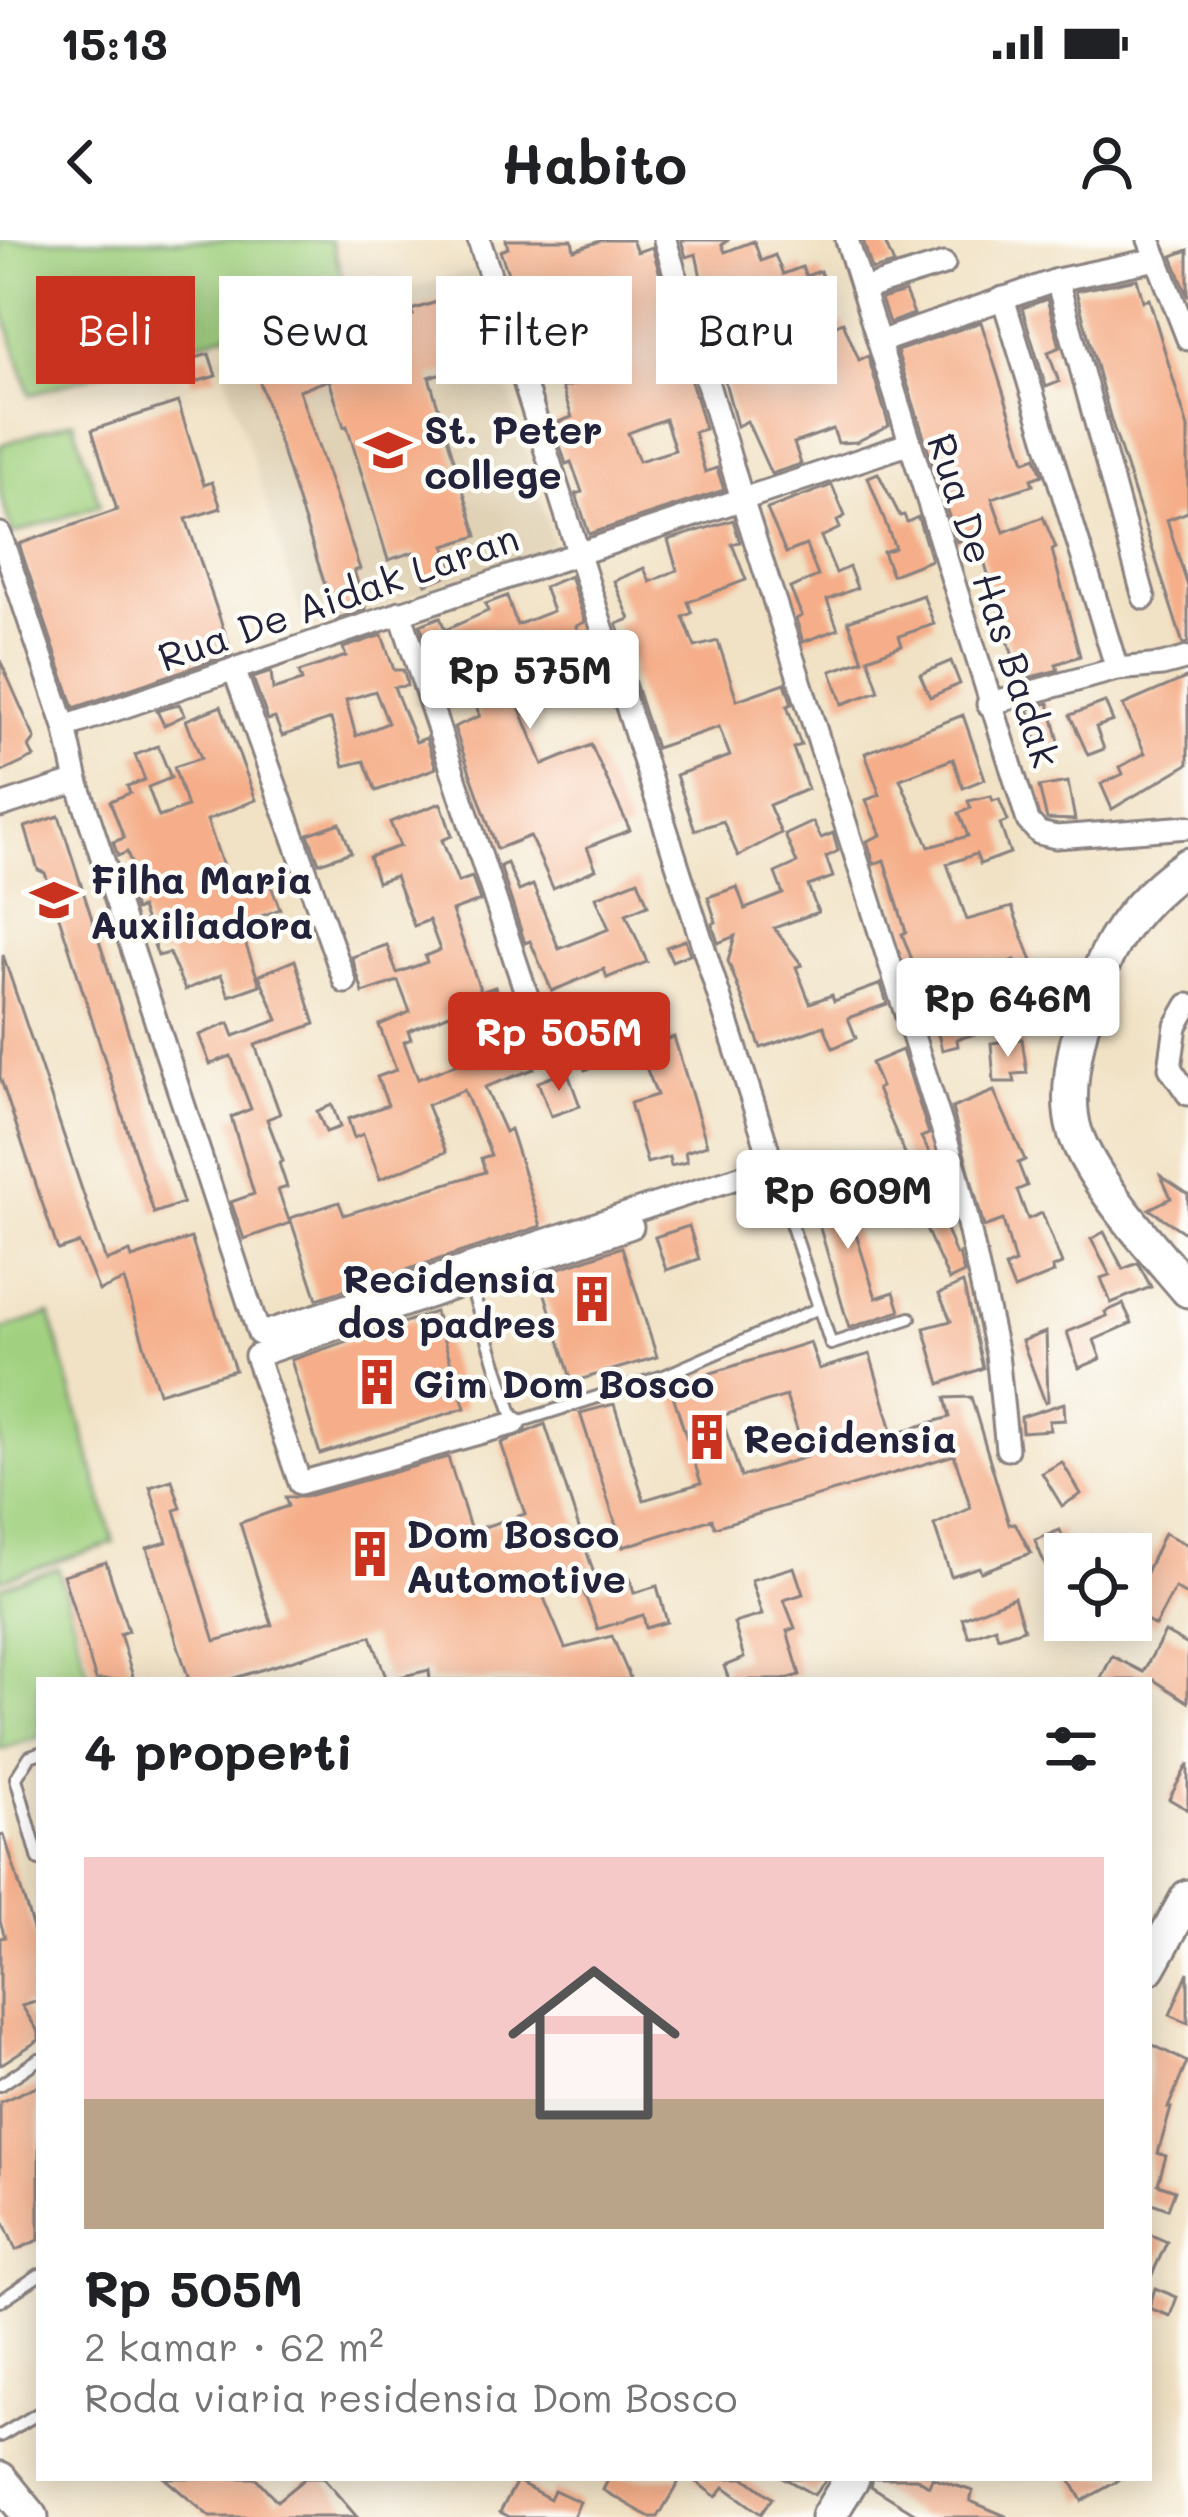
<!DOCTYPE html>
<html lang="id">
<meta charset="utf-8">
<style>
body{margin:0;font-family:Mali,sans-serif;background:#f2f2f2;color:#202124;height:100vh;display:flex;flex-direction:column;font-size:45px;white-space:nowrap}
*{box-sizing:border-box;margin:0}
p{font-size:39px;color:#757577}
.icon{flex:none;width:66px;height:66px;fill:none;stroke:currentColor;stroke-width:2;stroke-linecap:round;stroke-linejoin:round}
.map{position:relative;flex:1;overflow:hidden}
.details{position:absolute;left:36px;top:1437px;width:1116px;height:804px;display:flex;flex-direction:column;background:#fff;border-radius:0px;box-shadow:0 6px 30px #0003}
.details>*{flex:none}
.hud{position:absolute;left:36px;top:36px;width:1116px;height:108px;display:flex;gap:24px}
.controls{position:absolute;left:1044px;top:1293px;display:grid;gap:24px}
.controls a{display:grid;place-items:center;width:108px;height:108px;border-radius:0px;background:#fff;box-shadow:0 6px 30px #0003;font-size:60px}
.price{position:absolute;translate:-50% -102px;padding:0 27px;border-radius:12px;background:#fff;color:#222;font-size:39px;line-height:78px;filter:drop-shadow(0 3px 6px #0008)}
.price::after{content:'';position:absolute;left:50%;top:72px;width:36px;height:27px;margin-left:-18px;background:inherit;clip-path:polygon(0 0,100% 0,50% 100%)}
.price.on{background:#c8321e;color:#fff}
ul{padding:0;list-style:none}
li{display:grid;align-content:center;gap:24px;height:636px;padding:0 48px}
li span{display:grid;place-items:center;height:372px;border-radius:0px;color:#555}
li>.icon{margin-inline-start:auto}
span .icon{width:216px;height:216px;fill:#fffc;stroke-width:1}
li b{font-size:51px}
h2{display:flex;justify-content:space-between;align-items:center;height:144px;padding:0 48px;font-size:51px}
.pill{padding:0 42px;border-radius:0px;background:#fff;box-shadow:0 6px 30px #0003;font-size:42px;line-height:108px}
.pill.on{background:#c8321e;color:#fff}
.status{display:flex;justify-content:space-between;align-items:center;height:84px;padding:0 60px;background:#fff;direction:ltr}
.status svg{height:33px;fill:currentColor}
header{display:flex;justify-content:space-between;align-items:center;height:156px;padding:0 48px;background:#fff;font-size:54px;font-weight:700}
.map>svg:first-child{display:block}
</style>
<div class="status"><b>15:13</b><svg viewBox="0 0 49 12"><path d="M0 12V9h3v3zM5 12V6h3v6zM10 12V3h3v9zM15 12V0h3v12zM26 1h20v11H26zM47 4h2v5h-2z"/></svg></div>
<header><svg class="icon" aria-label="back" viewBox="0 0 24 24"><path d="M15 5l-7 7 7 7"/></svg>Habito<svg class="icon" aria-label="person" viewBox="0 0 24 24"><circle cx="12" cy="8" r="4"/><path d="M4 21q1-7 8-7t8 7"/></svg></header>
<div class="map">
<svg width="1188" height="2277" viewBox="0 0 1188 2277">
<rect width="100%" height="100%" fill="#fdfcf7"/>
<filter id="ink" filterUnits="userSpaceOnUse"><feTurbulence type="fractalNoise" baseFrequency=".00833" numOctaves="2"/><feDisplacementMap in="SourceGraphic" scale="24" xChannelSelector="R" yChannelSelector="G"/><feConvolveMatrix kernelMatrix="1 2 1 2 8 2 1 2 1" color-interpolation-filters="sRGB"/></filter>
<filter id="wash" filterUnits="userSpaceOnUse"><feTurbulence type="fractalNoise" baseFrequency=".004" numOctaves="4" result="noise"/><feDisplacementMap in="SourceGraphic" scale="48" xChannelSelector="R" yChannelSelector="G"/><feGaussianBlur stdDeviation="2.7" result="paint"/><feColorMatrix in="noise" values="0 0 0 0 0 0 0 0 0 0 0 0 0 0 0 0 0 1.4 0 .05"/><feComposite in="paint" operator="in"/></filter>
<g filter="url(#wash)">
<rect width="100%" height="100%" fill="#f1e2c5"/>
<path fill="#e0d2b5" d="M475 30 553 304 335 383 304 384 220 116 374 58Z"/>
<g fill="#a1d180" stroke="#627a5e" stroke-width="3">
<path d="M0 0H331L348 56 30 155 0 59Z"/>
<path d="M73 181 100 265 13 294 0 254V205Z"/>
<path d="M50 1074 114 1303 0 1340V1090Z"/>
<path d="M58 1328 90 1440H39V1497L0 1510V1347Z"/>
</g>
<g id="blocks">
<g fill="#f5ae89" fill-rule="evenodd">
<path d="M506 0H572L574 10 603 0H632L637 12 652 7 705 189 694 192 705 232 717 228 724 250 589 294 576 254 582 252 571 222 566 224 553 184 572 177 562 148 613 134 601 106 587 110 585 105 552 115 543 87 557 83 547 51 518 61 500 11 508 8ZM665 179 675 210 639 221 628 193Z"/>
<path d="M681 0H728L722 5 725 12 754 1 761 21 775 15 783 34 802 27 806 36 820 31 826 47 819 49 834 86 843 82 859 120 868 116 889 186 856 202 838 203 833 189 794 203 801 224 771 234 747 181 737 186 712 94 771 78 759 49 706 61 696 14 686 17Z"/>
<path d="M863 0H884L894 24 872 30Z"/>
<path d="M1188 10V57L1172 16Z"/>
<path d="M1137 39 1143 61 1149 59 1188 188V272L1167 280 1188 347V403L1183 404 1111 180 1076 51Z"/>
<path d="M479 49 488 81 467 88 477 122 429 137 477 296 445 306 456 332 426 344 413 312 388 320 347 186 344 187 329 140 299 150 360 329 354 331 366 369 336 379 254 124 286 113 287 117 358 93 352 73 377 66 382 85 413 75 411 70Z"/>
<path d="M905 52 914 74 889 83 881 59Z"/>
<path d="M1047 59 1060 107 1048 112 1059 142 1046 147 1022 68Z"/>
<path d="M981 82 1025 221 1036 217 1042 235 1031 239 1033 245 992 258 1004 292 1043 277 1056 308 1052 310 1080 416 1056 424 1058 430 1020 440 976 294 957 302 897 111Z"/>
<path d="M546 104 552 121 535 127 530 110Z"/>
<path d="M209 114 216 136 192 143 185 121Z"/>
<path d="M178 162 204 245 212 242 221 268 186 279 232 414 74 468 19 304 117 270 92 190Z"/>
<path d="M878 233 900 276 904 275 907 282 918 277 931 320 892 335 883 312 895 308 868 237Z"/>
<path d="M832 245 845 276 837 281 840 288 821 297 836 333 849 327 857 348 827 360 838 389 803 402 796 379 802 376 790 348 818 336 806 305 786 313 767 269Z"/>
<path d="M733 280 740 302 732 304 746 340 688 362 692 373 683 377 695 407 718 401 737 460 785 443 792 464 787 466 801 505 793 508 808 549 769 565 781 593 738 616 723 581 695 590 676 535 730 516 719 487 656 508 631 430 634 429 617 384 630 379 614 341 644 328 650 342 677 330 668 300Z"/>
<path d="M570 336 585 382 576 386 593 428 579 434 585 451 552 464 546 447 516 459 543 525 591 505 630 590 587 607 596 629 553 648 530 596 497 609 454 487 480 476 459 423 453 426 441 400 427 405 420 385 440 377 445 390 488 371 485 364 507 356 517 385 553 371 544 347Z"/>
<path d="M923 355 934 384 899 396 902 405 868 418 879 451 842 464 831 431 863 420 848 381Z"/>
<path d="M382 395 394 430H403L406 439 407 446 394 447 416 502 426 498 436 528 376 551 364 521 344 526 331 479 282 496 275 478 268 480 253 438 271 432 273 450 302 441 299 432 346 416 343 408ZM375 451 388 483 356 496 346 460Z"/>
<path d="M0 420 35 499 29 507 34 517 0 533Z"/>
<path d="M951 421 960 444 930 457 920 434Z"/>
<path d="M1188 437V524L1112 569 1101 544 1123 534 1120 527 1145 513 1123 465Z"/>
<path d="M1105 462 1113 481 1096 487 1104 509 1088 515 1070 475Z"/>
<path d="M1049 463 1061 509 1043 516 1027 477 1031 476 1028 469Z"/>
<path d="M179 464 185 475 164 485 157 471Z"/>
<path d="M221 466 256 560 207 580 233 655 269 641 280 669 239 685 260 745 229 756 221 735 185 750 169 713 158 716 141 668 135 670 128 647 138 643 127 612 118 616 113 602 124 598 110 561 130 553 127 546 145 540 135 515 158 506 171 538 148 547 159 577 187 567 174 527 201 518 186 480Z"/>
<path d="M963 475 985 539 963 548 953 519 900 539 929 607 968 596 959 573 971 568 968 561 991 556 993 561 999 559 1008 581 1000 584 1010 613 980 624 976 614 947 624 967 680 1012 667 1033 724 1018 729 1015 720 963 738 980 793 957 799 958 806 942 810 933 774 902 694 906 692 884 620 874 624 867 601 881 595 866 560 880 555 865 513Z"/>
<path d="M1068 542 1075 580 1047 579 1039 547Z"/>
<path d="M441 563 452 596 442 600 458 642 472 637 480 661 452 671 481 752 495 747 506 779 517 775 530 798 524 801 534 829 485 847 505 892 510 889 541 986 317 1059 290 978 339 962 344 975 485 932 481 918 491 915 464 850 427 865 446 912 380 939 363 894 354 898 348 879 388 865 377 837 396 830 379 785 410 772 398 741 363 753 352 717 387 705 397 733 427 722 425 716 440 710 429 680 414 686 395 636 377 642 369 617 400 606 390 582ZM452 773 466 810 458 813 462 822 418 839 404 802 411 799 408 791Z"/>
<path d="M59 576 183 963 154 973 45 633 38 630 25 587Z"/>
<path d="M813 582 821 598 833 593 838 611 826 617 833 637 808 646 818 672 774 688 802 725 796 727 810 763 832 755 834 761 881 744 887 764 848 778 856 798 833 808 824 786 761 808 728 721 735 696 718 703 712 684 716 682 708 657 737 647 745 669 783 654 775 633 797 623 785 595Z"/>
<path d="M340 583 351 612 319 623 308 594Z"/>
<path d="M507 623 519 651 533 645 559 709 609 689 596 657 638 640 648 665 626 674 647 722 607 738 604 729 552 751 530 701 525 703 500 626Z"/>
<path d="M685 700 690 714 672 721 666 707Z"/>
<path d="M3 715 106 1021 130 1012 132 1018 191 998 235 1130 159 1153 124 1040 99 1051 79 1003 58 1010 0 837Z"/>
<path d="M295 720 315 784 255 805 280 874 267 879 283 921 279 923 287 947 278 950 290 983 244 999 231 962 254 954 231 877 251 869 231 816 210 824 199 795 229 783 234 796 278 780 259 735Z"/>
<path d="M643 763 659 802 674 797 707 905 685 912 687 922 671 926 669 917 647 923 630 863 657 855 640 812 585 830 568 786 603 773 605 779Z"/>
<path d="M1022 799 1027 833 1013 834 1015 842H994L991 803Z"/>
<path d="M902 810 929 894 921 897 943 938 952 979 943 982 956 1015 959 1014 964 1033 949 1040 926 989 936 985 877 849 881 847 871 823Z"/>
<path d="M567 831 580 866 551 876 538 842Z"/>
<path d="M994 851 1025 920 1018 923 1027 946 1017 950 1028 979 1042 973 1062 1024 1052 1028 1054 1033 1014 1049 1005 1027 1015 1023 1003 980 984 987 952 868Z"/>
<path d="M332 865 340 887 326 892 317 871Z"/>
<path d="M1161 936 1188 954V995L1149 969 1171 958Z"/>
<path d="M857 937 866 967 849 972 876 1058 894 1052 900 1071 849 1088 818 981 813 983 803 954Z"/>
<path d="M689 986 699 1019 666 1030 655 997Z"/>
<path d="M1104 992 1123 1029 1138 1023 1151 1047 1111 1063 1101 1038 1110 1035 1091 999Z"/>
<path d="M622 1007 657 1117 572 1142 539 1035Z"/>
<path d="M963 1043 983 1128 940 1144 924 1088 951 1081 939 1054Z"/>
<path d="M1123 1064 1132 1083 1094 1100 1101 1119 1079 1128 1067 1092 1107 1076 1105 1072Z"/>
<path d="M435 1072 465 1168 320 1214 291 1120Z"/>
<path d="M1046 1092 1048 1161 1045 1162 1022 1101Z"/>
<path d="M810 1102 819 1129 870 1114 893 1194 950 1177 945 1158 971 1157 1009 1284 1015 1283 1031 1313 981 1332 979 1327 951 1336 934 1285 971 1268 954 1215 715 1287 712 1279 623 1307 580 1173 614 1164 644 1260 701 1243 670 1146ZM786 1156 806 1217 741 1237 721 1176Z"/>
<path d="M1064 1163 1065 1180 1049 1181 1050 1190 1022 1192 1021 1177Z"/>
<path d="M545 1184 599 1349 630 1338 634 1353 657 1346 667 1382 646 1388 643 1375 598 1389 577 1335 539 1346 565 1408 612 1396 631 1440H430L429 1430 387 1440 371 1396 228 1440H189L147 1308 167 1302 150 1247 172 1240 181 1268 175 1270 215 1401 272 1385 240 1283 288 1266 285 1257H304L448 1217 471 1291 525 1274 501 1203Z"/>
<path d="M1062 1222 1081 1254 1062 1266 1042 1233Z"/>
<path d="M1060 1290 1070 1314 1045 1325 1035 1300Z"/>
<path d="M1164 1293 1188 1305V1356L1175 1348 1155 1386 1131 1372V1365Z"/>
<path d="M106 1322 128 1391 120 1394 134 1440H96L63 1335Z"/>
<path d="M794 1327 803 1354 784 1360 795 1388 787 1391 800 1435 783 1440H729L724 1426 744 1418 734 1383 762 1375 751 1340Z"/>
<path d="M1014 1357 1024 1389 998 1397 995 1387 969 1397 962 1378Z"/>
<path d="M1165 1392 1188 1405V1462L1154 1440H1100L1112 1416 1143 1432Z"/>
<path d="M1188 1524V1570L1169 1559Z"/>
<path d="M4 1595 39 1708V1761L22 1766 39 1793V1800L0 1825V1698L5 1697 0 1681V1596Z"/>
<path d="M1188 1732V1783L1170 1775Z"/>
<path d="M1149 1803 1187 1822 1168 1868H1171L1158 1913 1166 1916 1158 1944 1175 1950 1168 1969 1149 1962Z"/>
<path d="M39 1845V2000L16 2010 0 1974V1862Z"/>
<path d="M1149 1994 1167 2002 1149 2041Z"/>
<path d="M1155 2048 1177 2057 1170 2076 1149 2068Z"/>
<path d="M164 2238H256L277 2261 305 2238H323L357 2277H210Z"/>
<path d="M609 2238H681L658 2277H650L603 2250Z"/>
<path d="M691 2238H745L772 2258 761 2274 724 2247 716 2257Z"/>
<path d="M784 2238H827L814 2255Z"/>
<path d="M873 2238H916L929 2246 932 2238 973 2251 970 2261 1008 2277H921L871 2246Z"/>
<path d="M1069 2238H1123L1082 2261Z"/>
<path d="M517 2241 550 2259 554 2250 580 2262 573 2277H510L500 2272Z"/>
</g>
</g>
</g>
<g filter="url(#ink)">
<use href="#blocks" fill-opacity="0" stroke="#8a8280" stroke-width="3"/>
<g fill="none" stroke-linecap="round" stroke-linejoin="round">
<defs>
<g id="service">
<path d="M775 935 831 1104 910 1078"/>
<path d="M469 1041 515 1183 664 1136 819 1068"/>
<path d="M39 1513 30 1516 16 1538 39 1620"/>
<path d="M0 1845 39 1819"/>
<path d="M0 2061 39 2035"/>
<path d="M0 2196 39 2173"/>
</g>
<g id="minor">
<path d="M665 0 742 259 957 934 997 1114 1007 1209"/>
<path d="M847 0 1028 581 1039 593 1056 597 1188 587"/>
<path d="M1157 19 1188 99"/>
<path d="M1057 40 1144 358"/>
<path d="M863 49 944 24"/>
<path d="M1003 58 1117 429"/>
<path d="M879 102 1057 40 1157 19 1149 0"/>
<path d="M0 294 65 487 77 541 0 566"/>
<path d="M400 372 534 777"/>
<path d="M234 429 345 742"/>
<path d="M988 464 1117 429 1162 425 1188 418"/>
<path d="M65 487C345 390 627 298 908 204"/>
<path d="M77 541 259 1094 773 926 479 0"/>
<path d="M1188 765 1176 786 1170 828 1188 854"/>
<path d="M758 944 799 930"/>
<path d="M515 1183 300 1243 256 1116 632 987"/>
</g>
<g id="primary">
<path d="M1188 625C1155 648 1126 677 1108 713 1086 756 1060 845 1075 892 1091 941 1154 1010 1188 1050"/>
<path d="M1149 1727 1188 1657"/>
<path d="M0 2239 31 2277"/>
<path d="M828 2277 852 2238"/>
</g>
</defs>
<use href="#service" stroke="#8a8280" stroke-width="16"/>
<use href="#minor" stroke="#8a8280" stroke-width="27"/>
<use href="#primary" stroke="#8a8280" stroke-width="39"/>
<use href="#service" stroke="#fff" stroke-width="10"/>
<use href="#minor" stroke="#fff" stroke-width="21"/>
<use href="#primary" stroke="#fff" stroke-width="33"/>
</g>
</g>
<defs>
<symbol id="university-bare" viewBox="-9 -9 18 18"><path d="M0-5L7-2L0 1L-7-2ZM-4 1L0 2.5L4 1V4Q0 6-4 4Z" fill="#c8321e" stroke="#fdfcf7" stroke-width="2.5" paint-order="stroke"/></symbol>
<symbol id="school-bare" viewBox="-9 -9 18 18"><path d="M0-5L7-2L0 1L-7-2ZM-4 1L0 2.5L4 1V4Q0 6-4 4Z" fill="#c8321e" stroke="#fdfcf7" stroke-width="2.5" paint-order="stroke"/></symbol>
<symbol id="building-bare" viewBox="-9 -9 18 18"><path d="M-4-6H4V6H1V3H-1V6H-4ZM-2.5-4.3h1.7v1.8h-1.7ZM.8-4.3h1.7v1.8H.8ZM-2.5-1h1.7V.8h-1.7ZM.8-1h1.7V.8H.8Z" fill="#c8321e" stroke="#fdfcf7" stroke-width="2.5" paint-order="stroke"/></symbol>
</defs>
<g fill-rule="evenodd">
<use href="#university-bare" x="355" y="177" width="66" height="66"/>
<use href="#school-bare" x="21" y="627" width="66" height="66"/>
<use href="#building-bare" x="559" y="1026" width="66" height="66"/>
<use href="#building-bare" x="344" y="1109" width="66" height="66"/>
<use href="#building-bare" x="674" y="1164" width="66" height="66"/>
<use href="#building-bare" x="337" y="1281" width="66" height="66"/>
</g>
<g text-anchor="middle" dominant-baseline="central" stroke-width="9" stroke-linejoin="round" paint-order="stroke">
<g font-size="39" font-weight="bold" fill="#22223b" stroke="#fdfcf7" text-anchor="start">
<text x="424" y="188">St. Peter<tspan x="424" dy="45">college</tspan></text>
<text x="90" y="638">Filha Maria<tspan x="90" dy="45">Auxiliadora</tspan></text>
<text x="556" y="1037" text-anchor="end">Recidensia<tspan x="556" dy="45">dos padres</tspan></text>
<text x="413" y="1142">Gim Dom Bosco</text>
<text x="743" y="1197">Recidensia</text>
<text x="406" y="1292">Dom Bosco<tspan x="406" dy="45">Automotive</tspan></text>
</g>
<g font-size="39" fill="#22223b" stroke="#fdfcf7">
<text transform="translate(338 356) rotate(-19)">Rua De Aidak Laran</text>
<text transform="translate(995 360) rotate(72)">Rua De Has Badak</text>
</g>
</g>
</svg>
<div class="controls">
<a><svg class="icon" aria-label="locate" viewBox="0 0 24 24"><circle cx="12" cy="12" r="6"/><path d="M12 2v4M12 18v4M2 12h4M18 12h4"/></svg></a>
</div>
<b class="price" style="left:530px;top:492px">Rp 575M</b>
<b class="price" style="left:1008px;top:820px">Rp 646M</b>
<b class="price on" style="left:559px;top:854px">Rp 505M</b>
<b class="price" style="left:848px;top:1012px">Rp 609M</b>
<div class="hud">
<a class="pill on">Beli</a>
<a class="pill">Sewa</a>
<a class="pill">Filter</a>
<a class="pill">Baru</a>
</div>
<section class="details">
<h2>4 properti<svg class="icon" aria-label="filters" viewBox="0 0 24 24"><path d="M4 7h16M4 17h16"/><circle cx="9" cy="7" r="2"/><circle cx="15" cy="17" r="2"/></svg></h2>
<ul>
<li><span style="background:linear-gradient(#f6c9c9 65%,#b9a48a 0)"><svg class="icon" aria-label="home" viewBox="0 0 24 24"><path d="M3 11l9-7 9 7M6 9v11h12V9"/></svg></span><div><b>Rp 505M</b><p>2 kamar · 62 m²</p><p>Roda viaria residensia Dom Bosco</p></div></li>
</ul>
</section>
</div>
